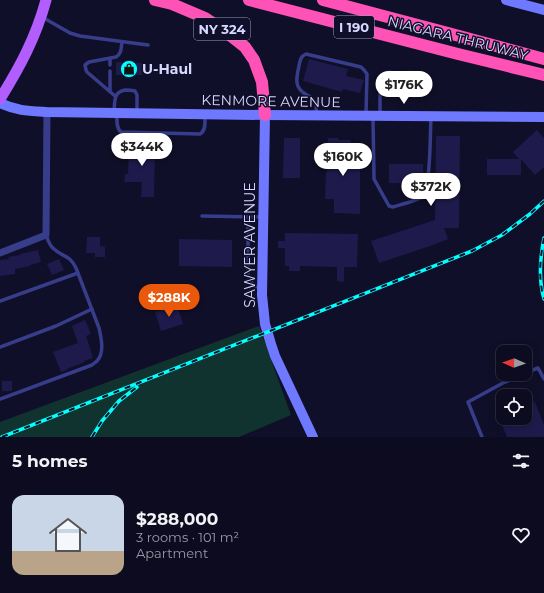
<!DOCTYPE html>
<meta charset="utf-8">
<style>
body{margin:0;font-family:Montserrat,sans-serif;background:#1a192c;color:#f1f3f6;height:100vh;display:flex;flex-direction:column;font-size:15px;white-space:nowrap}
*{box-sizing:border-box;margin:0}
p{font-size:13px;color:#9a9ba4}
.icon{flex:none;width:22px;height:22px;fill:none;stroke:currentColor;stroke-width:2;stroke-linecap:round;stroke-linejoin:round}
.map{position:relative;height:437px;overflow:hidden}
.side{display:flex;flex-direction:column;background:#0c0b1f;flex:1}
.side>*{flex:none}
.needle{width:26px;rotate:272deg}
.tools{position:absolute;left:496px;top:345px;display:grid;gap:8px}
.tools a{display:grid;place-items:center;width:36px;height:36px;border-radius:8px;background:#0c0b1f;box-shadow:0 2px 10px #0003,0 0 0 1px #2c2b3d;font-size:20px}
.price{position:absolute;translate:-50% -34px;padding:0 9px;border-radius:14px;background:#fff;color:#222;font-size:13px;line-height:26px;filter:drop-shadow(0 1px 2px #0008)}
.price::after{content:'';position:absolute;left:50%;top:24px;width:12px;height:9px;margin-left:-6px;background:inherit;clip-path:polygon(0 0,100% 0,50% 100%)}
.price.on{background:#ea580c;color:#fff}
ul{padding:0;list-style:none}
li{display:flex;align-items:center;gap:12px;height:100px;padding:0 12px}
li+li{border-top:1px solid #2c2b3d}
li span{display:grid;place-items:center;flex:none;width:112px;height:80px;border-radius:12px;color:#555}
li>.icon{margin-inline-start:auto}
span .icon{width:48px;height:48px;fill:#fffc;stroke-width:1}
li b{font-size:17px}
h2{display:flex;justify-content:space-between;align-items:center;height:48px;padding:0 12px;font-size:17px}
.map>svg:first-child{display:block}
</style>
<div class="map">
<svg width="544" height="437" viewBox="0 0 544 437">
<rect width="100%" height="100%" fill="#100f29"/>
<path fill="#11332f" d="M259 326 291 415 239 437H0V422Z"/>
<g fill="#1e1a4b">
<path d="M309 59 348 69 346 76 364 80 360 93 343 89 342 92 303 81Z"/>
<path d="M116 62 142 63V75H116Z"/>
<path d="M408 70 420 73 417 84 424 86 421 97 417 96 416 98 403 96V98L396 96V93L384 91 387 78 404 82 407 76Z"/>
<path d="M537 130 544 138V167L535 175 521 159V175H487V159H519L513 152Z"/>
<path d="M436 136H460L459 228H444L448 239 433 245 379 263 371 241 435 220Z"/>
<path d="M284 138H300V178H283Z"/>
<path d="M328 138H338V140H351L350 153H360V214L334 213V199H325L326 172H327Z"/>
<path d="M129 143H155L154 197H141L142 182H124L125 174H128Z"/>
<path d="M389 164H423V184L389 183Z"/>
<path d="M285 233 358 234 357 267H344V282L337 281V267L300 266V271H289V266H285V248H278V241H285Z"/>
<path d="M87 237H100V246L105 247V257H95V253H86Z"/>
<path d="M179 239 232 240V267L179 266Z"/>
<path d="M38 250 41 262 30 265V266L15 269V274L0 276V260L9 259 8 257 20 255V254Z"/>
<path d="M59 259 64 270 52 275 47 264Z"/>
<path d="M177 305 183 324 161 331 155 312Z"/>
<path d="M85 320 91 334 86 336 93 358 84 361 85 362 67 369V370L61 372 53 352 78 343 72 326Z"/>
<rect x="2" y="381" width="10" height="10"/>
<path d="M525 392 530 404 535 402 544 425V437H507L499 418H525Z"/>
</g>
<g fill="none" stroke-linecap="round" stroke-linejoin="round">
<g stroke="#373d8b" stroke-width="3.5">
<path d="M42 17 70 33 80 36 148 45"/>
<path d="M110 59V65"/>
<path d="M110 91V71"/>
<path d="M115 96 87 72 86 70 85 65 89 62 116 57C122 53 121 48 122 42"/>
<path d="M114 112C115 102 113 92 125 90 129 90 131 90 135 91L137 95V113"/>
<path d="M316 113C316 111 317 107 316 104 314 100 311 97 307 95 294 88 296 79 299 66 300 60 301 56 306 54L361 67 364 70 367 74 366 114"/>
<path d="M117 114C117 120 116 128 121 132L200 134C206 131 205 122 205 116"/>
<path d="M380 115V77C386 69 395 73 404 75"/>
<path d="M373 117 374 179 389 206 393 207C399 205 419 200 422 197 431 187 430 133 431 117"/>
<path d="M202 216 263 217"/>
<path d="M248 217V275C252 284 252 286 261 288"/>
<path d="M0 301 78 273"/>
<path d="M0 347 56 326 92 309"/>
<path d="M525 373 538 368 544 379"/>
<path d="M0 399 92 365C94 363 96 362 97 361 105 353 101 337 99 328L76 268C69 254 64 258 54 249 50 246 48 241 46 235"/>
<path d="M482 437 468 402 503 383 524 374"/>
</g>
<path stroke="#373d8b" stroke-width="7" d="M0 253 46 235 47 112"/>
<g stroke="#6e79ff" stroke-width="10">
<path d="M506 0 544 10"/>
<path d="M0 103C17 111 29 111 47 112L265 115 544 117"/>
<path d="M265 115 262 295 265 324 271 344 275 356 313 437"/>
</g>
<path stroke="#b25eff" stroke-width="11" d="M0 99C20 67 36 37 46 0"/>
<g stroke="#ff52b7" stroke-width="12">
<path d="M155 0 172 4 205 18 226 32 245 47 254 60 262 82 265 115"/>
<path d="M249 0 458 54 544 75"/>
<path d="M323 0 448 33 544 59"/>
</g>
<defs>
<g id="rail">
<path d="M544 238C540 258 538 278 544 299"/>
<path d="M2 437 472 251 502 235 530 214 544 201"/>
<path d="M92 437 102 421 119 401 137 387"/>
</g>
</defs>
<use href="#rail" stroke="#03fffe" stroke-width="3.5"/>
<use href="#rail" stroke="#100f29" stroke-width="2" stroke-dasharray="6" stroke-linecap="butt"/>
</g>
<defs>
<symbol id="shop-disc" viewBox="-11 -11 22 22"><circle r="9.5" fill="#03fffe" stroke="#100f29"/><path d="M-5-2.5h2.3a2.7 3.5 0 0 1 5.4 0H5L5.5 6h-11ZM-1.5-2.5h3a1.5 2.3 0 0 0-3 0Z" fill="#111"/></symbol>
</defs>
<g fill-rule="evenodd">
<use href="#shop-disc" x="119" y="59" width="20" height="20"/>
</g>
<g text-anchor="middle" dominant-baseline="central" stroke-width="3" stroke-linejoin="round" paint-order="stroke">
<g fill="#100f29" stroke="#9b9bbf" stroke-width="1">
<rect x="334" y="16" width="40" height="22" rx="3"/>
<rect x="194" y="18" width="56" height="22" rx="3"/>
</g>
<g font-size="13" font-weight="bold" fill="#d7d7ff">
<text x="354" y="27">I 190</text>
<text x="222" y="29">NY 324</text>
</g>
<g font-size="14" fill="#d7d7ff" stroke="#100f29">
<text transform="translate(458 38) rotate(14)">NIAGARA THRUWAY</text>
<text transform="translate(271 101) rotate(1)">KENMORE AVENUE</text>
<text transform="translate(250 245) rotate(-90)">SAWYER AVENUE</text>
</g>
<g font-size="14" font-weight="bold" fill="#d7d7ff" stroke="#100f29" text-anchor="start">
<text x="142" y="69">U-Haul</text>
</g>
</g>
</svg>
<div class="tools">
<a><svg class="needle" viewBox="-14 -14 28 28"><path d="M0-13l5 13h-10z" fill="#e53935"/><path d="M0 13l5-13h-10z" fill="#9a9ba4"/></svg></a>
<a><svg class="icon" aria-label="locate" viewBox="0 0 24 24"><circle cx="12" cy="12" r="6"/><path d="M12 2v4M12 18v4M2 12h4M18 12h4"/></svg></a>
</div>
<b class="price" style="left:404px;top:105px">$176K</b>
<b class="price" style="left:142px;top:167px">$344K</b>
<b class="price" style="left:343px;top:177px">$160K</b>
<b class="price" style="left:431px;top:207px">$372K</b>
<b class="price on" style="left:169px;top:318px">$288K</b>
</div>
<section class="side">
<h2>5 homes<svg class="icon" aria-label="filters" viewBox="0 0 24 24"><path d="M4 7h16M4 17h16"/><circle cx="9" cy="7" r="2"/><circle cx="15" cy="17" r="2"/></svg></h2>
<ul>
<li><span style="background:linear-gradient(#c9d6e8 70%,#b9a48a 0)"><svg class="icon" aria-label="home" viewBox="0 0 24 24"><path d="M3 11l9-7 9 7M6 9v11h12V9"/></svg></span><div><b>$288,000</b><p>3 rooms · 101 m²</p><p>Apartment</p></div><svg class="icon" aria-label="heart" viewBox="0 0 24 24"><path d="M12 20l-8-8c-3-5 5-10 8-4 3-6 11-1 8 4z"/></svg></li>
</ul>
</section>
